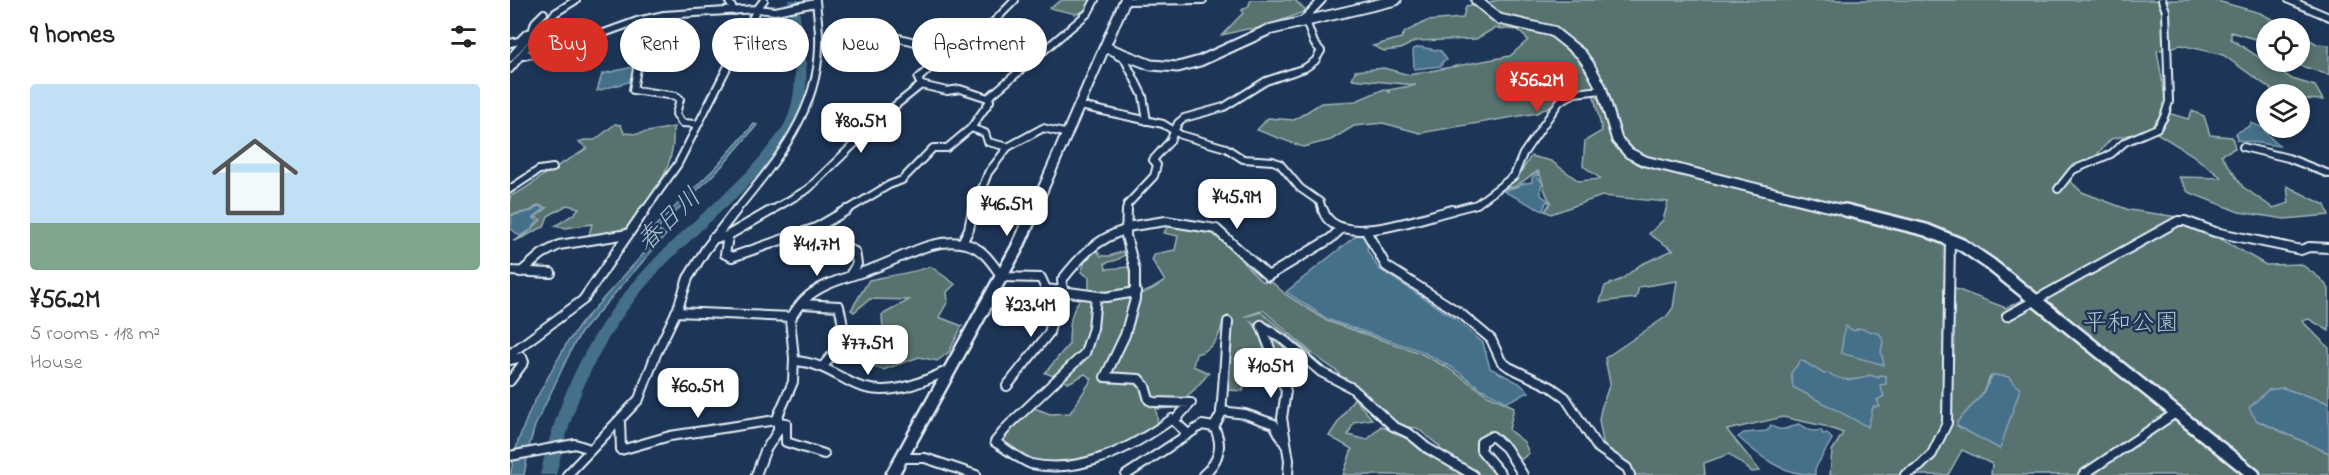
<!DOCTYPE html>
<meta charset="utf-8">
<style>
body{margin:0;font-family:"Indie Flower","Klee One",sans-serif;background:#f6f6f6;color:#222;height:100vh;display:flex;flex-direction:column;font-size:22px;white-space:nowrap}
*{box-sizing:border-box;margin:0}
p{font-size:20px;color:#767676}
.icon{flex:none;width:33px;height:33px;fill:none;stroke:currentColor;stroke-width:2;stroke-linecap:round;stroke-linejoin:round}
.map{position:relative;flex:1;overflow:hidden}
.drawer{display:flex;flex-direction:column;background:#fff;width:510px}
.drawer>*{flex:none}
.hud{position:absolute;left:18px;top:18px;width:570px;height:54px;display:flex;gap:12px}
.fabs{position:absolute;left:1746px;top:18px;display:grid;gap:12px}
.fabs a{display:grid;place-items:center;width:54px;height:54px;border-radius:50%;background:#fff;box-shadow:0 3px 9px #0003;font-size:30px}
.price{position:absolute;translate:-50% -51px;padding:0 14px;border-radius:12px;background:#fff;color:#222;font-size:20px;line-height:39px;filter:drop-shadow(0 2px 3px #0008)}
.price::after{content:'';position:absolute;left:50%;top:36px;width:18px;height:14px;margin-left:-9px;background:inherit;clip-path:polygon(0 0,100% 0,50% 100%)}
.price.selected{background:#d93025;color:#fff}
ul{padding:0;list-style:none}
li{display:grid;align-content:center;gap:12px;height:318px;padding:0 30px}
li+li{border-top:2px solid #e0e0e0}
li span{display:grid;place-items:center;height:186px;border-radius:6px;color:#555}
li>.icon{margin-inline-start:auto}
span .icon{width:108px;height:108px;fill:#fffc;stroke-width:1}
li b{font-size:26px}
h2{display:flex;justify-content:space-between;align-items:center;height:72px;padding:0 30px;font-size:26px}
.chip{padding:0 21px;border-radius:27px;background:#fff;box-shadow:0 3px 9px #0003;font-size:21px;line-height:54px}
.chip.selected{background:#d93025;color:#fff}
main{display:flex;flex:1;min-height:0}
.map>svg:first-child{display:block}
</style>
<main>
<section class="drawer">
<h2>9 homes<svg class="icon" aria-label="filters" viewBox="0 0 24 24"><path d="M4 7h16M4 17h16"/><circle cx="9" cy="7" r="2"/><circle cx="15" cy="17" r="2"/></svg></h2>
<ul>
<li><span style="background:linear-gradient(#bfe0f5 75%,#7fa58c 0)"><svg class="icon" aria-label="home" viewBox="0 0 24 24"><path d="M3 11l9-7 9 7M6 9v11h12V9"/></svg></span><div><b>¥56.2M</b><p>5 rooms · 118 m²</p><p>House</p></div></li>
</ul>
</section>
<div class="map">
<svg width="1819" height="475" viewBox="0 0 1819 475">
<rect width="100%" height="100%" fill="#1d3557"/>
<filter id="ink" filterUnits="userSpaceOnUse"><feTurbulence type="fractalNoise" baseFrequency=".0167" numOctaves="2"/><feDisplacementMap in="SourceGraphic" scale="12" xChannelSelector="R" yChannelSelector="G"/><feConvolveMatrix kernelMatrix="1 2 1 2 8 2 1 2 1" color-interpolation-filters="sRGB"/></filter>
<g filter="url(#ink)">
<g fill="#59726f" stroke="#a0b2b4" stroke-width="1.5" fill-rule="evenodd">
<path d="M552 0H583L579 9 566 14 540 8Z"/>
<path d="M741 0H785L796 11 749 29H737L712 35 733 13 732 10 738 7Z"/>
<path d="M989 0H1704L1750 13 1779 28H1756V42L1721 32V39L1782 79 1805 86 1813 100 1790 99V94H1768L1713 55 1671 45 1647 51 1658 113 1678 119 1682 111 1694 116 1700 135 1722 137 1725 148 1711 155 1733 187 1763 208 1779 203 1777 186 1815 205 1819 215 1775 219 1729 212 1678 192 1669 177 1712 178 1681 154 1642 130 1601 139 1579 164 1556 177 1572 192 1619 210 1675 218 1756 265 1791 264 1811 279 1819 289V331L1799 319 1792 321 1819 348V403L1773 388 1746 420 1819 453V475H1481L1482 464 1452 450 1438 475H1320L1322 451 1333 433 1314 426 1273 417 1217 430 1250 471 1242 472 1219 454 1194 463 1195 475H1123L1094 448 1089 420 1091 409 1100 383 1095 358 1157 316 1163 308 1167 281 1129 287 1126 298 1090 302 1095 286 1112 279 1130 265 1163 250 1139 234 1153 220 1158 202 1092 196 1041 214 1035 211 1041 202C1033 193 1034 181 1028 171L1004 187 994 188 1010 174 1021 156 1041 161 1069 181 1091 179 1073 166 1075 141 1092 131 1083 92 1065 93 1027 113 910 133 873 123 844 126 821 140 793 147 747 130 758 118 784 120 811 103 846 101 874 89 879 92 878 90 906 85 842 79 845 71 874 68 899 75 1000 56 1018 40 1008 30 985 28 966 39 905 41 891 49 874 51 863 46 891 38 895 32 917 21 953 18 956 6ZM1443 245 1480 269 1515 299 1496 308 1443 288ZM1480 377 1490 449 1447 422 1471 396Z"/>
<path d="M1790 34 1807 44 1819 45V75L1779 62H1790Z"/>
<path d="M105 124 111 125 114 133 127 134 164 127C162 135 164 142 162 150 157 182 133 207 114 232L78 238 82 224 56 228 45 226 64 214 69 208 57 205 38 216 34 227C22 231 16 238 3 241L15 235 31 220 25 217 37 208 28 205 20 211 0 215V196C14 191 21 184 32 176 46 165 63 159 77 148L69 142 74 140H85Z"/>
<path d="M658 225 701 228 751 281 763 283 775 294 817 321 910 353 938 368 978 395 1004 407 999 430 1014 442 1019 453 1008 462C999 446 975 413 966 450L987 475H966L954 464 932 453 929 446 907 428 889 426 863 404 853 392 832 380 828 372 804 355 753 310 734 317 751 312 801 354 784 363 768 361 753 330 739 320 749 330 768 384 757 382 738 374 733 391 718 390 722 320 718 316 714 318C710 336 705 349 686 354L683 366 699 373 684 390 663 408 646 409 648 424 615 449 586 461 532 464 521 460 490 441 522 407 540 414 560 413 582 379 575 374 558 383 553 379 535 373 559 344C559 323 561 303 579 291V277L571 272 579 252 585 248 591 256H600L613 251 615 255 607 260 595 263 596 269 619 267 622 298 642 289 655 281 642 260 645 254 665 250 668 236 654 233Z"/>
<path d="M420 266 445 284 437 292 438 301 429 317 452 326 439 352 427 361 409 357 373 370 364 367 367 358 362 356 373 330 372 315 399 300 360 299 344 312 341 310 359 280C372 277 413 271 420 266Z"/>
<path d="M844 398 862 419 844 422 838 435 857 440 871 426 899 440 914 453 950 469 956 475H833L842 449 819 436Z"/>
</g>
<g fill="#446f89" stroke="#86a3b5" stroke-width="1.5">
<path d="M910 47 931 51 937 60 933 61 931 66 904 69 903 49Z"/>
<path d="M123 67 122 81 87 91 92 74Z"/>
<path d="M1741 123 1754 128 1755 132 1769 146 1727 140 1726 133 1740 126Z"/>
<path d="M244 124 247 125 214 164 147 230 156 235 72 331 63 346 25 426 20 443 14 475H0L8 441 21 408 57 343 73 321 146 240 139 238V232L206 167Z"/>
<path d="M1028 172 1027 177 1033 183 1031 187V195L1040 202H1036L1033 211 993 191 1009 186 1011 184 1022 182V178Z"/>
<path d="M28 206 35 208 23 218 28 221 21 230 10 236 0 228 2 220 0 216 22 211Z"/>
<path d="M848 234 859 239 857 250 869 269 943 317 973 343 980 368 1009 383 1019 392 997 402 972 389 941 367 911 351 819 320 776 292Z"/>
<path d="M1335 326 1344 331 1349 328 1370 334 1373 341 1371 352 1374 365 1331 353Z"/>
<path d="M1291 360 1314 374 1319 373C1330 382 1348 381 1360 375L1369 378 1370 375 1376 376V384L1370 385 1374 396 1367 400 1370 407H1363L1358 427 1283 387 1281 373Z"/>
<path d="M1483 375 1499 377 1510 389 1490 449 1447 426V422L1471 396Z"/>
<path d="M1773 388 1819 403V453L1746 420 1739 408 1758 390Z"/>
<path d="M1288 424C1297 426 1299 434 1311 430L1313 434 1317 433 1322 439 1305 469V475C1273 475 1250 457 1228 437L1234 433 1257 431 1261 425C1270 433 1278 428 1288 424Z"/>
</g>
<g fill="none" stroke-linecap="round" stroke-linejoin="round">
<path fill="#446f89" fill-rule="evenodd" d="M278 0H288C292 39 305 83 288 121 284 131 277 140 271 148 245 183 213 209 182 239 106 308 69 375 46 475H30C54 373 94 304 171 233 201 205 233 180 258 147 264 139 272 130 276 121 293 83 281 39 278 0Z"/>
<defs>
<g id="street-far1">
<path d="M218 0 224 11"/>
<path d="M1779 0 1819 17"/>
<path d="M615 1 693 0"/>
<path d="M791 22 812 0"/>
<path d="M389 38 438 50"/>
<path d="M0 43 9 41 17 33 54 30"/>
<path d="M13 56 58 46 127 21 154 15 247 9 265 11 306 3"/>
<path d="M608 56 614 58 633 96 637 121"/>
<path d="M0 58 22 32 25 22 34 13"/>
<path d="M166 60 137 45 130 53 123 90 166 96 170 99 166 114 172 123 188 124"/>
<path d="M0 69 45 13 66 0"/>
<path d="M411 85 408 79 444 45 460 46 505 0"/>
<path d="M478 98 578 13 585 0"/>
<path d="M570 106 653 124 671 135 716 148 733 159 763 161 770 164 790 188 810 202 813 212"/>
<path d="M1733 147 1778 158 1819 174"/>
<path d="M0 189 29 170 43 168"/>
<path d="M1548 189 1563 170 1601 154 1615 142 1647 128 1654 117 1659 102 1656 11 1652 0"/>
<path d="M134 212 168 164 247 9 254 0"/>
<path d="M225 212C265 163 308 112 309 46 310 31 307 15 306 0"/>
<path d="M259 212 298 189 376 113 411 85 437 91 450 89 478 98 480 101 461 128"/>
<path d="M334 212 379 185 392 180 423 148H437L461 128 475 133 478 142 498 147 533 128 558 134"/>
<path d="M463 212 478 173 498 147"/>
<path d="M617 212V205L644 176 647 165 643 160 660 141 668 123 674 118 714 107 756 81 795 68 805 61 811 51 804 43 796 21"/>
<path d="M936 212 967 204 1004 176 1013 154 1050 101 1065 93 1092 90"/>
</g>
<g id="street">
<path d="M617 210 616 236 625 270V299L615 335 595 377 629 379 635 386 639 400 644 402 681 403 664 421"/>
<path d="M813 210C826 251 912 217 942 210"/>
<path d="M616 227 656 221 706 229 758 276 820 239 831 229"/>
<path d="M306 228 324 243 345 252 347 264 340 275"/>
<path d="M856 231 876 266 950 313 981 339 991 361 999 367 1041 387 1055 397 1087 447 1117 468 1120 475"/>
<path d="M215 237 262 210"/>
<path d="M203 238 218 237 215 254 222 257 306 228 337 210"/>
<path d="M452 243 459 229 463 210"/>
<path d="M0 271 41 273"/>
<path d="M11 272 32 254 49 245 118 234"/>
<path d="M553 290 552 280C570 257 586 239 615 230"/>
<path d="M586 296 583 328 575 353 498 426 485 442C497 449 508 459 521 464 572 475 623 447 662 419L678 434"/>
<path d="M292 304 329 306C337 335 333 344 313 366"/>
<path d="M166 312 282 317"/>
<path d="M1497 316 1668 221H1675L1705 232 1791 250 1799 247 1819 248"/>
<path d="M751 325 775 341 811 372 842 388 883 426 900 434 917 448 963 475"/>
<path d="M751 325 776 391 772 418 779 460 778 475"/>
<path d="M0 354 73 300 135 210"/>
<path d="M0 360 12 357 14 362 0 381"/>
<path d="M284 361C307 362 321 372 340 382 374 400 408 384 439 370"/>
<path d="M497 386 539 333 549 290"/>
<path d="M711 411 735 414 764 424 775 444"/>
<path d="M110 421 111 450 160 436 266 420"/>
<path d="M267 422 276 423V442L314 454"/>
<path d="M704 427 711 414 718 322"/>
<path d="M0 456 65 444 80 449"/>
<path d="M391 458H415L466 475"/>
<path d="M57 475 129 399 146 354 168 308 178 278 196 249 226 210"/>
<path d="M246 475 255 451 268 431V416L283 382 284 358 280 319C284 313 288 306 294 300 312 282 341 277 364 268 393 258 423 236 456 244 473 248 482 263 492 277L531 278 536 289 596 297 626 292"/>
<path d="M616 475 692 425 704 427C714 446 709 461 693 475"/>
<path d="M992 475 971 450V442L982 436 996 448 1013 475"/>
<path d="M1395 475 1410 466 1422 454 1437 423 1440 240"/>
<path d="M1573 475 1667 412"/>
</g>
<g id="secondary-far1">
<path d="M966 0 989 19 1042 31 1071 54 1079 65 1091 87 1107 140 1119 153 1135 161 1341 212"/>
<path d="M595 47 641 65 668 67 690 61 758 30 886 0"/>
<path d="M523 212 615 0"/>
</g>
<g id="secondary">
<path d="M1335 210 1416 230 1452 245 1480 264 1744 475"/>
<path d="M382 475 507 248 524 210"/>
</g>
</defs>
<use href="#street-far1" stroke="#e8f1f8" stroke-width="10"/>
<use href="#street" stroke="#e8f1f8" stroke-width="12"/>
<use href="#secondary-far1" stroke="#e8f1f8" stroke-width="13"/>
<use href="#secondary" stroke="#e8f1f8" stroke-width="16"/>
<use href="#street-far1" stroke="#1d3557" stroke-width="6"/>
<use href="#street" stroke="#1d3557" stroke-width="8"/>
<use href="#secondary-far1" stroke="#1d3557" stroke-width="9"/>
<use href="#secondary" stroke="#1d3557" stroke-width="11"/>
</g>
</g>
<g text-anchor="middle" dominant-baseline="central" stroke-width="5" stroke-linejoin="round" paint-order="stroke">
<g font-size="24" fill="#b6c5c8" stroke="#1d3557">
<text x="1621" y="324">平和公園</text>
</g>
<g font-size="26" font-style="italic" fill="#afc4d1" stroke="#1d3557">
<text transform="translate(160 221) rotate(-44)">春日川</text>
</g>
</g>
</svg>
<div class="fabs">
<a><svg class="icon" aria-label="locate" viewBox="0 0 24 24"><circle cx="12" cy="12" r="6"/><path d="M12 2v4M12 18v4M2 12h4M18 12h4"/></svg></a>
<a><svg class="icon" aria-label="layers" viewBox="0 0 24 24"><path d="M12 4l9 5-9 5-9-5zM3 14l9 5 9-5"/></svg></a>
</div>
<b class="price selected" style="left:1027px;top:113px">¥56.2M</b>
<b class="price" style="left:351px;top:154px">¥80.5M</b>
<b class="price" style="left:727px;top:230px">¥45.9M</b>
<b class="price" style="left:497px;top:237px">¥46.5M</b>
<b class="price" style="left:307px;top:277px">¥41.7M</b>
<b class="price" style="left:521px;top:338px">¥23.4M</b>
<b class="price" style="left:358px;top:376px">¥77.5M</b>
<b class="price" style="left:761px;top:399px">¥105M</b>
<b class="price" style="left:188px;top:419px">¥60.5M</b>
<div class="hud">
<a class="chip selected">Buy</a>
<a class="chip">Rent</a>
<a class="chip">Filters</a>
<a class="chip">New</a>
<a class="chip">Apartment</a>
</div>
</div>
</main>
